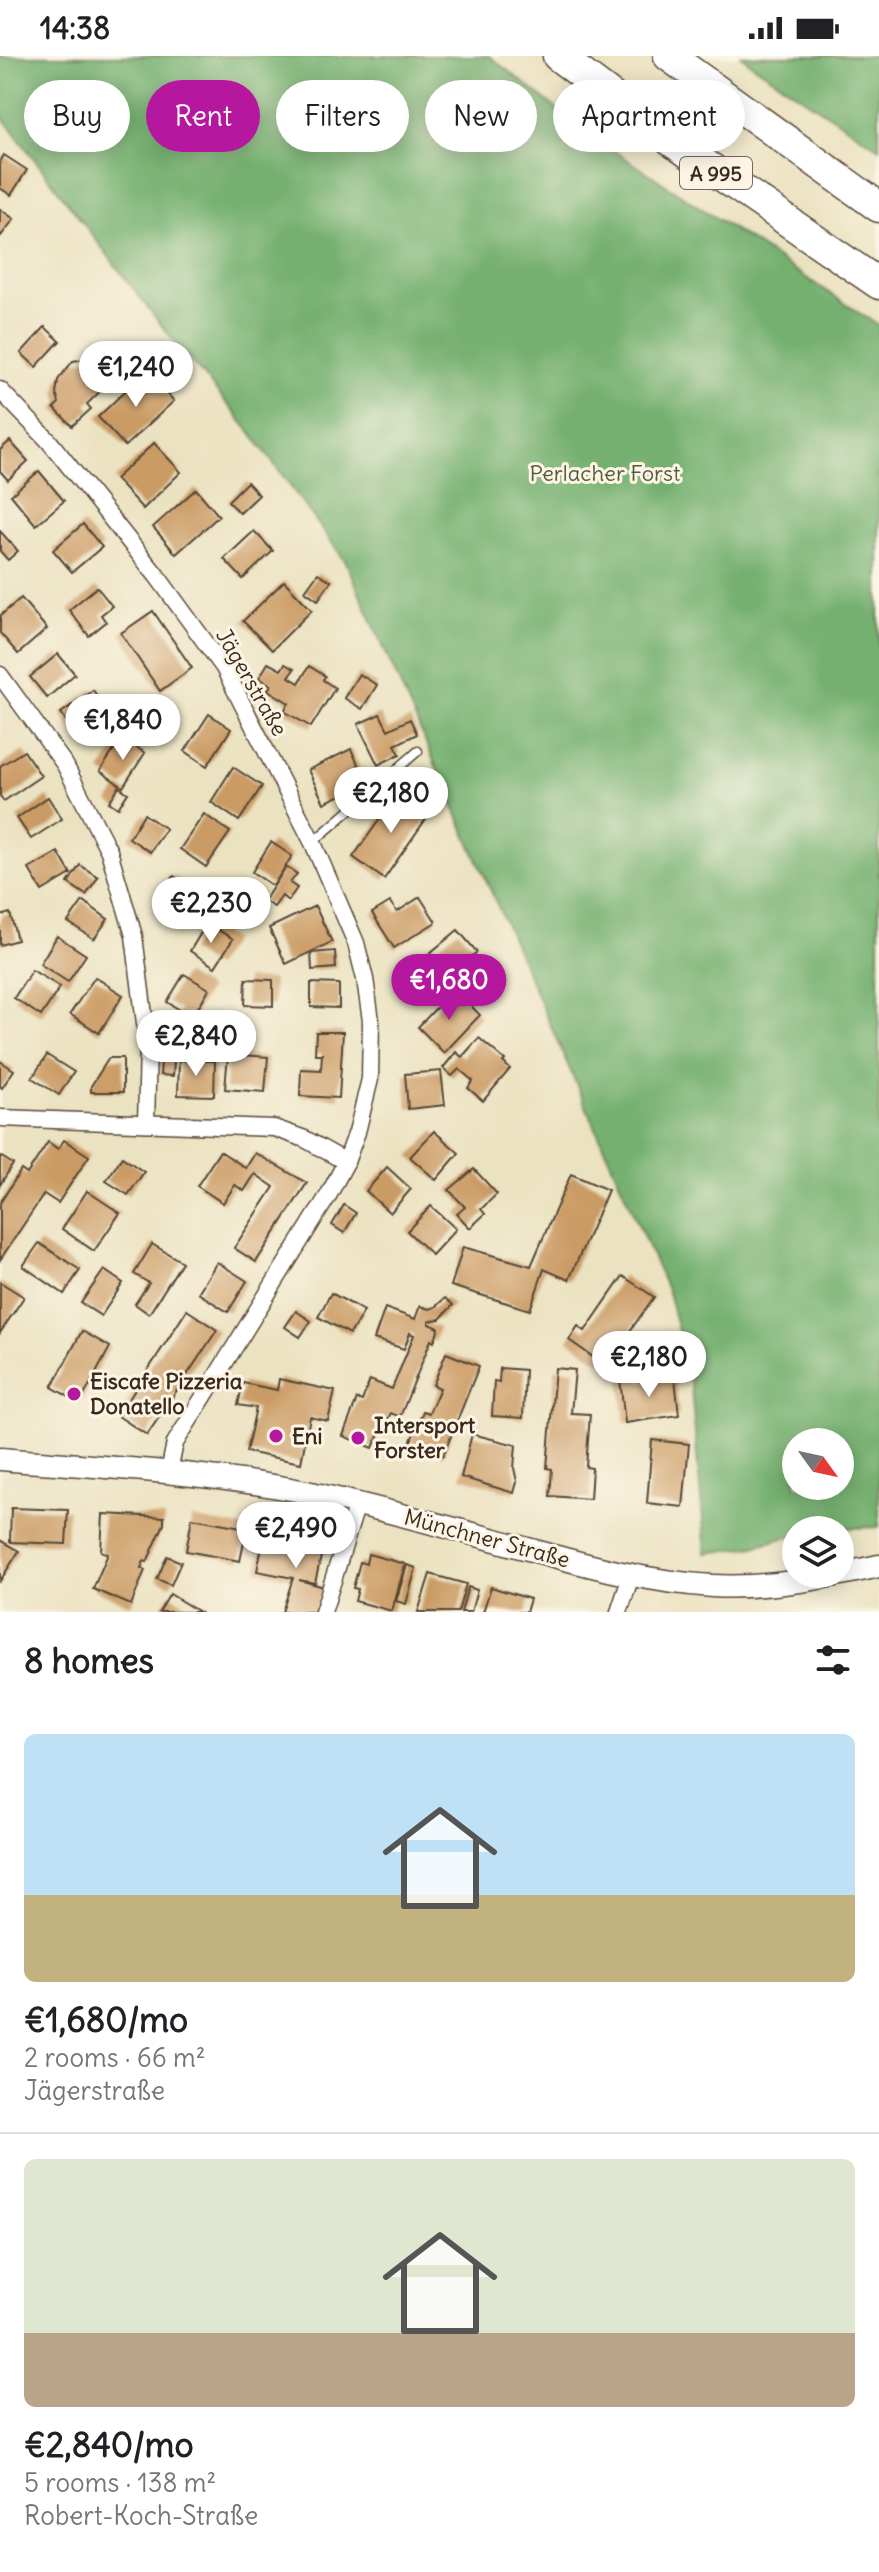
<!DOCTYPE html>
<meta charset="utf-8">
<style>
body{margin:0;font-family:Delius,sans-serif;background:#f6f6f6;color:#202124;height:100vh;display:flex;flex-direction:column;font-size:30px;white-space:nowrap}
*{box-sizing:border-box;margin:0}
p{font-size:26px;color:#757577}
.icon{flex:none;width:44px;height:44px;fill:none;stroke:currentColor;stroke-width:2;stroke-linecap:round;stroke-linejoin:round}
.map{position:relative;height:1556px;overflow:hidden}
.side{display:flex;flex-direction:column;background:#fff;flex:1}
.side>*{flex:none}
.top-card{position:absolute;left:24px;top:24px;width:832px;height:72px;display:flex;gap:16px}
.needle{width:52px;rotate:123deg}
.fabs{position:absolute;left:782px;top:1372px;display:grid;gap:16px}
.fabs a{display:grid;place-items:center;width:72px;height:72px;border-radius:50%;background:#fff;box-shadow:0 4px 20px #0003;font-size:40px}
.price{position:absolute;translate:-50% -68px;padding:0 18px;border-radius:28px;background:#fff;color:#222;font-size:26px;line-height:52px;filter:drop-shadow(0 2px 4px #0008)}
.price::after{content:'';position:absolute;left:50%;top:48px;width:24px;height:18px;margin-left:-12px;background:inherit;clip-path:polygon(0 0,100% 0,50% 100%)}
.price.current{background:#b5179e;color:#fff}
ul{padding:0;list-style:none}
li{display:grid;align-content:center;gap:16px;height:424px;padding:0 24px}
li+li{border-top:2px solid #e0e0e0}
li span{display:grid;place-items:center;height:248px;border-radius:12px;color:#555}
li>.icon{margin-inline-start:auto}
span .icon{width:144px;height:144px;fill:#fffc;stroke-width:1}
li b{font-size:34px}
h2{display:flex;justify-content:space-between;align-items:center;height:96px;padding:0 24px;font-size:34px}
.pill{padding:0 28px;border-radius:36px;background:#fff;box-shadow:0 4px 20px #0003;font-size:28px;line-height:72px}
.pill.current{background:#b5179e;color:#fff}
.status{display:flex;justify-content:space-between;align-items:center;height:56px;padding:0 40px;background:#fff;direction:ltr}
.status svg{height:22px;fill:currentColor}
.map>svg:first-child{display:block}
</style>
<div class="status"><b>14:38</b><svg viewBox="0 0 49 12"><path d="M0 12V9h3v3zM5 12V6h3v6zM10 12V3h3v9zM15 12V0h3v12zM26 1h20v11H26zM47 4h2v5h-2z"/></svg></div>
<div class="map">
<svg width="879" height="1556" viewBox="0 0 879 1556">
<rect width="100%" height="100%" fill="#fcf5e5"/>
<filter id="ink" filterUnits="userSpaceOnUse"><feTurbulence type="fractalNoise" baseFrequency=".0125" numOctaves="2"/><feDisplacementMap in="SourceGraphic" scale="16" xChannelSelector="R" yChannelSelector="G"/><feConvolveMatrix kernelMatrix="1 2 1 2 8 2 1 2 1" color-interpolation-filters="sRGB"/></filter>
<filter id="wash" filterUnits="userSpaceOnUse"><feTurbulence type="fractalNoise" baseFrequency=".006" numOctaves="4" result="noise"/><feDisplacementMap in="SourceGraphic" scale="32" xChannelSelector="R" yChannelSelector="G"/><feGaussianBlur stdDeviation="1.8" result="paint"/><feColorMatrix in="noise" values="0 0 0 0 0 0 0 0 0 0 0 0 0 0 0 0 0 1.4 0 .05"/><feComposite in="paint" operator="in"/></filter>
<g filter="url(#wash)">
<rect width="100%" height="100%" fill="#ebe2c1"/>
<g fill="#74b070" stroke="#586d47" stroke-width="2" fill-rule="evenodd">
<path d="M0 0H489L589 78 879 270V1471L796 1474V1479L750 1491 706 1497 690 1321 668 1236 346 506 249 374 161 269 0 58ZM796 1386H840V1430H796Z"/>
<path d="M741 0H879V92L750 7Z"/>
</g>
<g id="blocks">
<g fill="#cb9b65">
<path d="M4 99 27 114 11 139 0 132V106Z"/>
<path d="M0 153 14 163 0 181Z"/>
<path d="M45 271 60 285 36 311 21 297Z"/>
<path d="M85 303 97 306 107 313 118 311 124 320 115 330 110 326 87 348 91 353 72 370 54 352 59 347 56 337 58 324 73 305Z"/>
<path d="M146 315 174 345 125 390 98 361Z"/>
<path d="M10 385 28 405 8 424 0 415V394Z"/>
<path d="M154 387 181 416 143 453 115 423Z"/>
<path d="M39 415 64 445 36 469 11 439Z"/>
<path d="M247 426 259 439 240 457 228 445Z"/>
<path d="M196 433 219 460 176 498 153 471Z"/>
<path d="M83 468 102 491 72 516 53 494Z"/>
<path d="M0 475 18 495 8 504 0 495Z"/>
<path d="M254 475 273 495 243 523 224 503Z"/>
<path d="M318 517 331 525 318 544 305 535Z"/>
<path d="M284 525 312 554 272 594 243 565Z"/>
<path d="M97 531 112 550 101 559 106 566 89 580 69 554Z"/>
<path d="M21 542 47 573 18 598 0 577V560Z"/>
<path d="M153 555 192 612 160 635 121 577Z"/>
<path d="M58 598 75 618 47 642 30 621Z"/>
<path d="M268 607 281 614 285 608 294 613 289 621 299 627 309 610 325 620 323 624 335 632 311 671 284 655 289 647 268 634 271 629 259 622Z"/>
<path d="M359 618 377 629 362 653 344 642Z"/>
<path d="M93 634 110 659 78 681 61 657Z"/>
<path d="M209 658 231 673 207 710 185 695Z"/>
<path d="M380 658 388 674 410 663 417 678 395 689 400 698 378 709 358 668Z"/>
<path d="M122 682 145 697 123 731 100 715Z"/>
<path d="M351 693 367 727 324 747 308 714Z"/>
<path d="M24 695 41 720 4 745 0 740V710Z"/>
<path d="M233 711 262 730 239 765 211 746Z"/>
<path d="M119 731 128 737 118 752 109 746Z"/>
<path d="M399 736 430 757 384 823 353 801Z"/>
<path d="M48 741 62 763 31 783 17 762Z"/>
<path d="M144 758 166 773 150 796 129 782Z"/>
<path d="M204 758 230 776 206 811 180 793Z"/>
<path d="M271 786 292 800 273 830 252 816Z"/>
<path d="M58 796 71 818 42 835 29 813Z"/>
<path d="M80 809 98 821 86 839 68 827Z"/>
<path d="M286 811 297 818 290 827 297 832 288 845 282 840 274 851 264 845Z"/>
<path d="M174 820 196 836 176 864 154 848Z"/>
<path d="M420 841 436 866 394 892 372 857 390 846 397 856Z"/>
<path d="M83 845 108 863 94 883 68 866Z"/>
<path d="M315 850 332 886 286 908 269 872Z"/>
<path d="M10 857 17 884 0 889V860Z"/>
<path d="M207 867 233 883 215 911 190 895Z"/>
<path d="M458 874 477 896 420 942 402 920Z"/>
<path d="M57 880 86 899 68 926 40 908Z"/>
<path d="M335 895 336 912 312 914 311 897Z"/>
<path d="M32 914 60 931 41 960 14 942Z"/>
<path d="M184 918 209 933 192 962 195 964 187 977 171 967 180 954 167 946Z"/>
<path d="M95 921 123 939 99 977 70 958Z"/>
<path d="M246 923 273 924V950L245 949Z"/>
<path d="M311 927 339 928V952L311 951Z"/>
<path d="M457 936 480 959 444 997 418 971 437 951Z"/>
<path d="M316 976H343L339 1042 300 1040 301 1013 321 1014 322 998H315Z"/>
<path d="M479 982 505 1004 503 1006 510 1013 483 1045 468 1032 473 1025 459 1013 452 1020 443 1012 456 996 462 1001Z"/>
<path d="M228 998 268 1001 265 1036 225 1033Z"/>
<path d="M47 999 74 1016 59 1039 32 1022Z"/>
<path d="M109 1002H123V1036H91V1030Z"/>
<path d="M179 1004 215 1005 214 1040 178 1039Z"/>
<path d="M0 1005 14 1014 2 1032 0 1030Z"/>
<path d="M161 1005H174L173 1020 160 1019Z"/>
<path d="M441 1015 445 1049 408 1053 405 1018Z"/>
<path d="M434 1075 459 1097 436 1124 410 1101Z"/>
<path d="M64 1084 89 1100 58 1147 44 1138 0 1204V1147L21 1114 27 1118 48 1086 58 1093Z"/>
<path d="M220 1095 246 1112 255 1097 307 1127 256 1206 234 1192 274 1131 255 1118 244 1135 235 1129 223 1147 197 1130Z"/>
<path d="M0 1100 13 1108 0 1129Z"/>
<path d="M122 1101 144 1116 128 1139 106 1125Z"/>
<path d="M387 1111 411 1133 390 1157 366 1135Z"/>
<path d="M474 1113 497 1138 481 1153 485 1158 470 1172 457 1158 465 1151 449 1134Z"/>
<path d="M571 1118 608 1134 569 1224 544 1213 530 1254 451 1230 463 1191 531 1210Z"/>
<path d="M87 1135 120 1157 94 1195 62 1173Z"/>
<path d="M344 1149 356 1157 344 1177 332 1169Z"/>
<path d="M431 1150 456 1173 432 1199 407 1175Z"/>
<path d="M39 1187 80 1214 64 1238 23 1210Z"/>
<path d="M152 1188 182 1206 149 1258 135 1248 149 1227 134 1218Z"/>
<path d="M217 1206 247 1225 228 1256 198 1237Z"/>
<path d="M104 1214 123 1227 101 1260 81 1247Z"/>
<path d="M623 1220 654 1241 615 1296 610 1292 600 1306 569 1284 578 1270 585 1275Z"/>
<path d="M0 1226 24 1241 0 1277Z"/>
<path d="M331 1237 364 1255 350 1278 318 1261Z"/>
<path d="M445 1242 453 1249 440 1263 429 1265V1268L439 1272 434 1286 431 1284 400 1361 391 1357 387 1364 385 1363 373 1392 343 1380 357 1343 362 1345 370 1324 392 1333 414 1279 410 1277 404 1293 374 1283 385 1252 415 1263 420 1250 429 1253 435 1251Z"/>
<path d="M187 1254 217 1274 147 1379 118 1360Z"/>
<path d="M296 1255 311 1265 300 1281 285 1271Z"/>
<path d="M82 1275 110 1291 80 1347 52 1331Z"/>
<path d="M446 1297 479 1310 443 1400 410 1387 423 1355 429 1357 440 1332 433 1329Z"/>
<path d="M500 1312 525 1314 523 1362 492 1360 494 1325 499 1326Z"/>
<path d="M555 1312 575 1314 571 1357 590 1358 586 1411 592 1412 590 1443 550 1440 552 1413 547 1412Z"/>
<path d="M638 1321 639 1325 675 1322 679 1359 625 1367 620 1323Z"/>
<path d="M279 1323 335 1335 328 1365 310 1361 301 1407 246 1396 256 1352 238 1349 243 1327 277 1334Z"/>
<path d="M472 1378 516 1389 514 1412 517 1426 514 1437 461 1421Z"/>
<path d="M652 1384 689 1388 683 1451 647 1447Z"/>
<path d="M11 1452 68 1454 66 1488 10 1486Z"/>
<path d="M103 1458 164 1461V1468L147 1506 144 1505 141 1512 145 1514 131 1549 93 1533 108 1498 101 1495Z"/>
<path d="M192 1462 247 1472 240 1505 186 1495Z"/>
<path d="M264 1480 321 1492 323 1481 337 1484 334 1498 322 1496 315 1527 299 1524 324 1531 314 1556H282L293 1522 257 1515Z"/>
<path d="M0 1484 19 1495 0 1525Z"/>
<path d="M368 1498 405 1508 392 1555 355 1545 358 1533 353 1532 360 1506 366 1508Z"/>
<path d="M167 1500 181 1506 171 1529 157 1523Z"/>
<path d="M407 1509 416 1512 406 1548 396 1545Z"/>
<path d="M430 1518 466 1528 458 1556H418Z"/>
<path d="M468 1531 477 1534 471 1556H461Z"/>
<path d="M491 1531 530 1543 526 1556H483Z"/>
<path d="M170 1538 199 1556H159Z"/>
</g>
</g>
</g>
<g filter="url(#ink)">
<use href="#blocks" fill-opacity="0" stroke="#554636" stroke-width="2"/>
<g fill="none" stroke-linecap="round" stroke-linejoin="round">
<defs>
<path id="lane" d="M313 786 418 695"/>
<g id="street">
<path d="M0 334 49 385 157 520 224 612 313 787 356 887 365 923 371 965 370 1023 357 1076 346 1106 328 1140 175 1387 169 1416"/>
<path d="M0 619 65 709 109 795 134 880 148 991 146 1067"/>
<path d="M0 1062 274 1072 305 1083 346 1106"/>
<path d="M323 1556 357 1448"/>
<path d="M619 1556 631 1520"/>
</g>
<path id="secondary" d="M0 1403C102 1411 205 1416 306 1436 381 1452 455 1473 528 1493 589 1510 649 1526 712 1530 767 1533 825 1522 879 1510"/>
<g id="highway">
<path d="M558 0 667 82 879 228"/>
<path d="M669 0 879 151"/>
</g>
</defs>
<use href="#lane" stroke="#554636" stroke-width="11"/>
<use href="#street" stroke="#554636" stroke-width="19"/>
<use href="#secondary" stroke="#554636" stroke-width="25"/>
<use href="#highway" stroke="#554636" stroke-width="33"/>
<use href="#lane" stroke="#fff" stroke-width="8"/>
<use href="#street" stroke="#fff" stroke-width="16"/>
<use href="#secondary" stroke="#fff" stroke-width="22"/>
<use href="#highway" stroke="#fff" stroke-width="30"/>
</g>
</g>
<g fill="#b5179e" stroke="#fcf5e5" stroke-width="3">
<circle cx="74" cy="1338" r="8"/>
<circle cx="276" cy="1380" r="8"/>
<circle cx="358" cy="1382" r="8"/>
</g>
<g text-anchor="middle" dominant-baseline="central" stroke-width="6" stroke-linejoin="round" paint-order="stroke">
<rect fill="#fcf5e5" stroke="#75675a" stroke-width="2" x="680" y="101" width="72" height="32" rx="6"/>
<g font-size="20" font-weight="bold" fill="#3b2a1e">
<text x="716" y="117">A 995</text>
</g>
<g font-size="22" fill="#545b3c" stroke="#fcf5e5">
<text x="605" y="417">Perlacher Forst</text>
</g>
<g font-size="22" fill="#3b2a1e" stroke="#fcf5e5">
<text transform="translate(252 626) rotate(60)">Jägerstraße</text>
<text transform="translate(487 1482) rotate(15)">Münchner Straße</text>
</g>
<g font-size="22" font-weight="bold" fill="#3b2a1e" stroke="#fcf5e5" text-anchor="start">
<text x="90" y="1325">Eiscafe Pizzeria<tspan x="90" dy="25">Donatello</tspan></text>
<text x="374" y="1369">Intersport<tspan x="374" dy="25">Forster</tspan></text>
<text x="292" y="1380">Eni</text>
</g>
</g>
</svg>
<div class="fabs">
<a><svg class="needle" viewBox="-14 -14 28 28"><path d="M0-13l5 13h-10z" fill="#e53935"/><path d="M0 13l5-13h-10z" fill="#757577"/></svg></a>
<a><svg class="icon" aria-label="layers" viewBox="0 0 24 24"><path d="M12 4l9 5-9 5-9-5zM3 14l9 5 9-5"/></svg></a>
</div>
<b class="price" style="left:136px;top:353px">€1,240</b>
<b class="price" style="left:123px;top:706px">€1,840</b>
<b class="price" style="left:391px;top:779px">€2,180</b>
<b class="price" style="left:211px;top:889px">€2,230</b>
<b class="price current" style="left:449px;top:966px">€1,680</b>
<b class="price" style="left:196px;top:1022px">€2,840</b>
<b class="price" style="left:649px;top:1343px">€2,180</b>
<b class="price" style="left:296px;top:1514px">€2,490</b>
<div class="top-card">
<a class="pill">Buy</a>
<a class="pill current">Rent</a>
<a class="pill">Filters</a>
<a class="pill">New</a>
<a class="pill">Apartment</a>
</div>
</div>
<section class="side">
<h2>8 homes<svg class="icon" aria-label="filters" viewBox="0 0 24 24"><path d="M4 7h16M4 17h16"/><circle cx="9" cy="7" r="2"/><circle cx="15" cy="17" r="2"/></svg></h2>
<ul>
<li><span style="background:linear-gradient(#bfe0f5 65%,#c2b280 0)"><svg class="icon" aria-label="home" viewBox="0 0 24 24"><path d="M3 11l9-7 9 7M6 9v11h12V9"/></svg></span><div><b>€1,680/mo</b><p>2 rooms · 66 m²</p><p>Jägerstraße</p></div></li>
<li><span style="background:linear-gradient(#dfe7d0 70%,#b9a48a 0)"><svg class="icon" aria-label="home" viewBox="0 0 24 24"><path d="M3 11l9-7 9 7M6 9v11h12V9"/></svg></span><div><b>€2,840/mo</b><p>5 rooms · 138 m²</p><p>Robert-Koch-Straße</p></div></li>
</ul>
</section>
